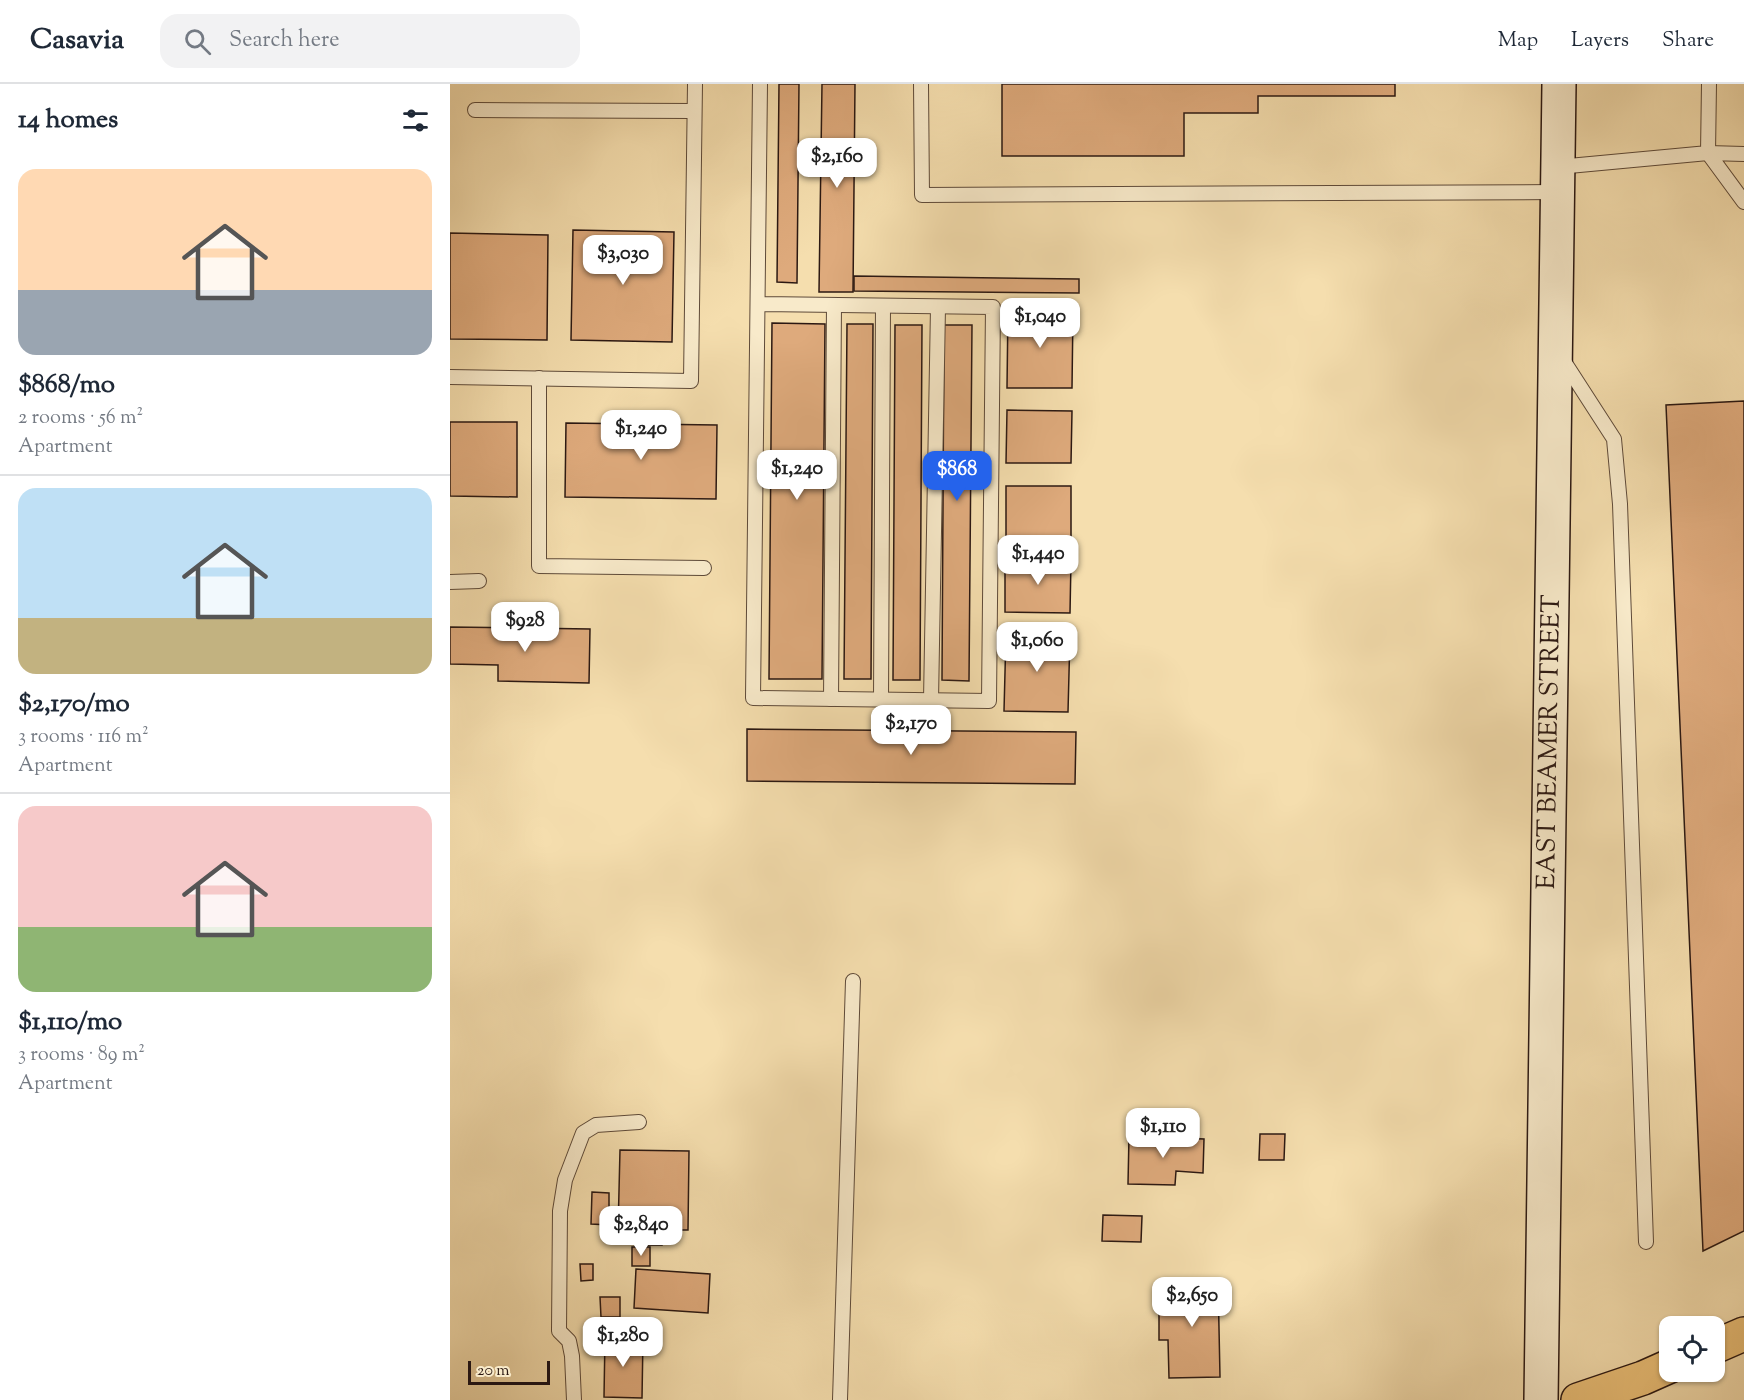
<!DOCTYPE html>
<meta charset="utf-8">
<style>
body{margin:0;font-family:"Sorts Mill Goudy",serif;background:#f2f2f3;color:#1f2937;height:100vh;display:flex;flex-direction:column;font-size:22px;white-space:nowrap}
*{box-sizing:border-box;margin:0}
p{font-size:20px;color:#747a83}
.icon{flex:none;width:33px;height:33px;fill:none;stroke:currentColor;stroke-width:2;stroke-linecap:round;stroke-linejoin:round}
.map{position:relative;flex:1;overflow:hidden}
.sheet{display:flex;flex-direction:column;background:#fff;width:450px}
.sheet>*{flex:none}
.tools{position:absolute;left:1209px;top:1232px;display:grid;gap:12px}
.tools a{display:grid;place-items:center;width:66px;height:66px;border-radius:12px;background:#fff;box-shadow:0 2px 4px #0004;font-size:30px}
.scale{position:absolute;left:18px;bottom:15px;width:82px;box-sizing:border-box;padding-left:6px;border:3px solid #2b1812;border-top:0;font-size:16px;line-height:21px;white-space:nowrap;color:#2b1812;-webkit-text-stroke:4px #f8eaca;paint-order:stroke}
.price{position:absolute;translate:-50% -51px;padding:0 14px;border-radius:12px;background:#fff;color:#222;font-size:20px;line-height:39px;filter:drop-shadow(0 2px 3px #0008)}
.price::after{content:'';position:absolute;left:50%;top:36px;width:18px;height:14px;margin-left:-9px;background:inherit;clip-path:polygon(0 0,100% 0,50% 100%)}
.price.active{background:#2563eb;color:#fff}
ul{padding:0;list-style:none}
li{display:grid;align-content:center;gap:12px;height:318px;padding:0 18px}
li+li{border-top:2px solid #e0e1e3}
li span{display:grid;place-items:center;height:186px;border-radius:18px;color:#555}
li>.icon{margin-inline-start:auto}
span .icon{width:108px;height:108px;fill:#fffc;stroke-width:1}
li b{font-size:26px}
h2{display:flex;justify-content:space-between;align-items:center;height:72px;padding:0 18px;font-size:26px}
header{display:flex;align-items:center;gap:36px;box-sizing:border-box;height:84px;padding:0 30px;background:#fff;border-bottom:2px solid #e0e1e3}
header strong{font-size:28px}
nav{display:flex;gap:33px;margin-inline-start:auto;font-size:21px}
.search{width:420px;height:54px;background:#f2f2f3;display:flex;align-items:center;gap:15px;box-sizing:border-box;padding:0 21px;border-radius:18px;color:#747a83;font-size:22px}
main{display:flex;flex:1;min-height:0}
.map>svg:first-child{display:block}
</style>
<header>
<strong>Casavia</strong>
<div class="search"><svg class="icon" aria-label="search" viewBox="0 0 24 24"><circle cx="10" cy="10" r="6"/><path d="M15 15l6 6"/></svg>Search here</div>
<nav><a>Map</a><a>Layers</a><a>Share</a></nav>
</header>
<main>
<section class="sheet">
<h2>14 homes<svg class="icon" aria-label="filters" viewBox="0 0 24 24"><path d="M4 7h16M4 17h16"/><circle cx="9" cy="7" r="2"/><circle cx="15" cy="17" r="2"/></svg></h2>
<ul>
<li><span style="background:linear-gradient(#ffd9b3 65%,#9aa5b1 0)"><svg class="icon" aria-label="home" viewBox="0 0 24 24"><path d="M3 11l9-7 9 7M6 9v11h12V9"/></svg></span><div><b>$868/mo</b><p>2 rooms · 56 m²</p><p>Apartment</p></div></li>
<li><span style="background:linear-gradient(#bfe0f5 70%,#c2b280 0)"><svg class="icon" aria-label="home" viewBox="0 0 24 24"><path d="M3 11l9-7 9 7M6 9v11h12V9"/></svg></span><div><b>$2,170/mo</b><p>3 rooms · 116 m²</p><p>Apartment</p></div></li>
<li><span style="background:linear-gradient(#f6c9c9 65%,#8fb573 0)"><svg class="icon" aria-label="home" viewBox="0 0 24 24"><path d="M3 11l9-7 9 7M6 9v11h12V9"/></svg></span><div><b>$1,110/mo</b><p>3 rooms · 89 m²</p><p>Apartment</p></div></li>
</ul>
</section>
<div class="map">
<svg width="1294" height="1316" viewBox="0 0 1294 1316">
<rect width="100%" height="100%" fill="#f5deae"/>
<filter id="stains"><feTurbulence type="fractalNoise" baseFrequency=".00333" numOctaves="4"/><feColorMatrix values="0 0 0 0 .2 0 0 0 0 .09 0 0 0 0 .02 0 0 0 .5 -.17"/></filter>
<radialGradient id="worn" r=".72"><stop offset=".6" stop-color="#630" stop-opacity="0"/><stop offset="1" stop-color="#630" stop-opacity=".3"/></radialGradient>
<g fill="#deaa7c" stroke="#2b1812" stroke-width="1.5">
<path d="M329 0H349L347 199 327 198Z"/>
<path d="M372 0H405L403 208H369Z"/>
<path d="M552 0H945V12H808V29H734V72H552Z"/>
<path d="M123 146 224 148 222 258 121 256Z"/>
<path d="M0 149 98 151 97 256 0 255Z"/>
<path d="M404 192 629 195V209L404 207Z"/>
<path d="M558 225 623 227 622 304H557Z"/>
<path d="M322 239 375 240 372 595H319Z"/>
<path d="M397 240H423L421 595H394Z"/>
<path d="M445 241H472L470 596H443Z"/>
<path d="M494 241H522L519 597 492 596Z"/>
<path d="M1294 317V1147L1253 1167 1216 321Z"/>
<path d="M557 326 622 327 621 379H556Z"/>
<path d="M0 338H67V413L0 412Z"/>
<path d="M116 339 267 341 266 415 115 413Z"/>
<rect x="556" y="402" width="65" height="52"/>
<path d="M555 475 621 476 620 529 555 528Z"/>
<path d="M0 543 140 545 139 599 48 597V581L0 580Z"/>
<path d="M556 550 620 551 618 628 554 627Z"/>
<path d="M297 645 626 648 625 700 297 697Z"/>
<path d="M810 1050H835L834 1076H809Z"/>
<path d="M679 1052 754 1055 753 1089 726 1087 725 1101 678 1100Z"/>
<path d="M170 1066 239 1067 238 1146H212V1161H196V1148H168Z"/>
<path d="M142 1108 159 1109V1141L141 1140Z"/>
<path d="M653 1131 692 1132 691 1158 652 1157Z"/>
<rect x="182" y="1163" width="18" height="19"/>
<path d="M130 1180H143V1196L131 1197Z"/>
<path d="M186 1185 260 1190 258 1229 184 1224Z"/>
<path d="M768 1195 770 1293 719 1294 718 1256H709V1218H719V1196Z"/>
<path d="M150 1213H170V1233H151Z"/>
<path d="M155 1253 193 1254 192 1314 154 1313Z"/>
</g>
<g fill="none" stroke-linecap="round" stroke-linejoin="round">
<defs>
<g id="lane">
<path d="M471 0 472 111 1107 108"/>
<path d="M25 26 244 27"/>
<path d="M1294 70 1258 69 1294 118"/>
<path d="M1108 83 1258 69 1259 0"/>
<path d="M308 220 543 223 539 617 303 614 310 0"/>
<path d="M1113 276 1164 355 1170 420 1196 1158"/>
<path d="M0 293 241 297 245 0"/>
<path d="M89 294V482L254 484"/>
<path d="M0 498 29 497"/>
<path d="M381 615 384 221"/>
<path d="M431 615 433 222"/>
<path d="M481 616 488 223"/>
<path d="M124 1316 122 1272 119 1257 109 1247 110 1127 115 1096 133 1049 146 1041 189 1038"/>
<path d="M390 1316 403 897"/>
</g>
<path id="secondary" d="M1091 1316 1109 0"/>
<g id="highway">
<path d="M1264 1263 1294 1250"/>
<path d="M1128 1316 1193 1294 1220 1282"/>
</g>
</defs>
<use href="#lane" stroke="#5e4a39" stroke-width="16"/>
<use href="#secondary" stroke="#2b1812" stroke-width="36"/>
<use href="#highway" stroke="#2b1812" stroke-width="36"/>
<use href="#lane" stroke="#f8eaca" stroke-width="14"/>
<use href="#secondary" stroke="#f8eaca" stroke-width="33"/>
<use href="#highway" stroke="#eabf77" stroke-width="33"/>
</g>
<g text-anchor="middle" dominant-baseline="central" stroke-width="4.5" stroke-linejoin="round" paint-order="stroke">
<g font-size="26" fill="#2b1812" stroke="#f8eaca">
<text transform="translate(1100 658) rotate(-89)">EAST BEAMER STREET</text>
</g>
</g>
<rect width="100%" height="100%" filter="url(#stains)"/>
<rect width="100%" height="100%" fill="url(#worn)"/>
</svg>
<div class="tools">
<a><svg class="icon" aria-label="locate" viewBox="0 0 24 24"><circle cx="12" cy="12" r="6"/><path d="M12 2v4M12 18v4M2 12h4M18 12h4"/></svg></a>
</div>
<div class="scale">20 m</div>
<b class="price" style="left:387px;top:105px">$2,160</b>
<b class="price" style="left:173px;top:202px">$3,030</b>
<b class="price" style="left:590px;top:265px">$1,040</b>
<b class="price" style="left:191px;top:377px">$1,240</b>
<b class="price" style="left:347px;top:417px">$1,240</b>
<b class="price active" style="left:507px;top:418px">$868</b>
<b class="price" style="left:588px;top:502px">$1,440</b>
<b class="price" style="left:75px;top:569px">$928</b>
<b class="price" style="left:587px;top:589px">$1,060</b>
<b class="price" style="left:461px;top:672px">$2,170</b>
<b class="price" style="left:713px;top:1075px">$1,110</b>
<b class="price" style="left:191px;top:1173px">$2,840</b>
<b class="price" style="left:742px;top:1244px">$2,650</b>
<b class="price" style="left:173px;top:1284px">$1,280</b>
</div>
</main>
